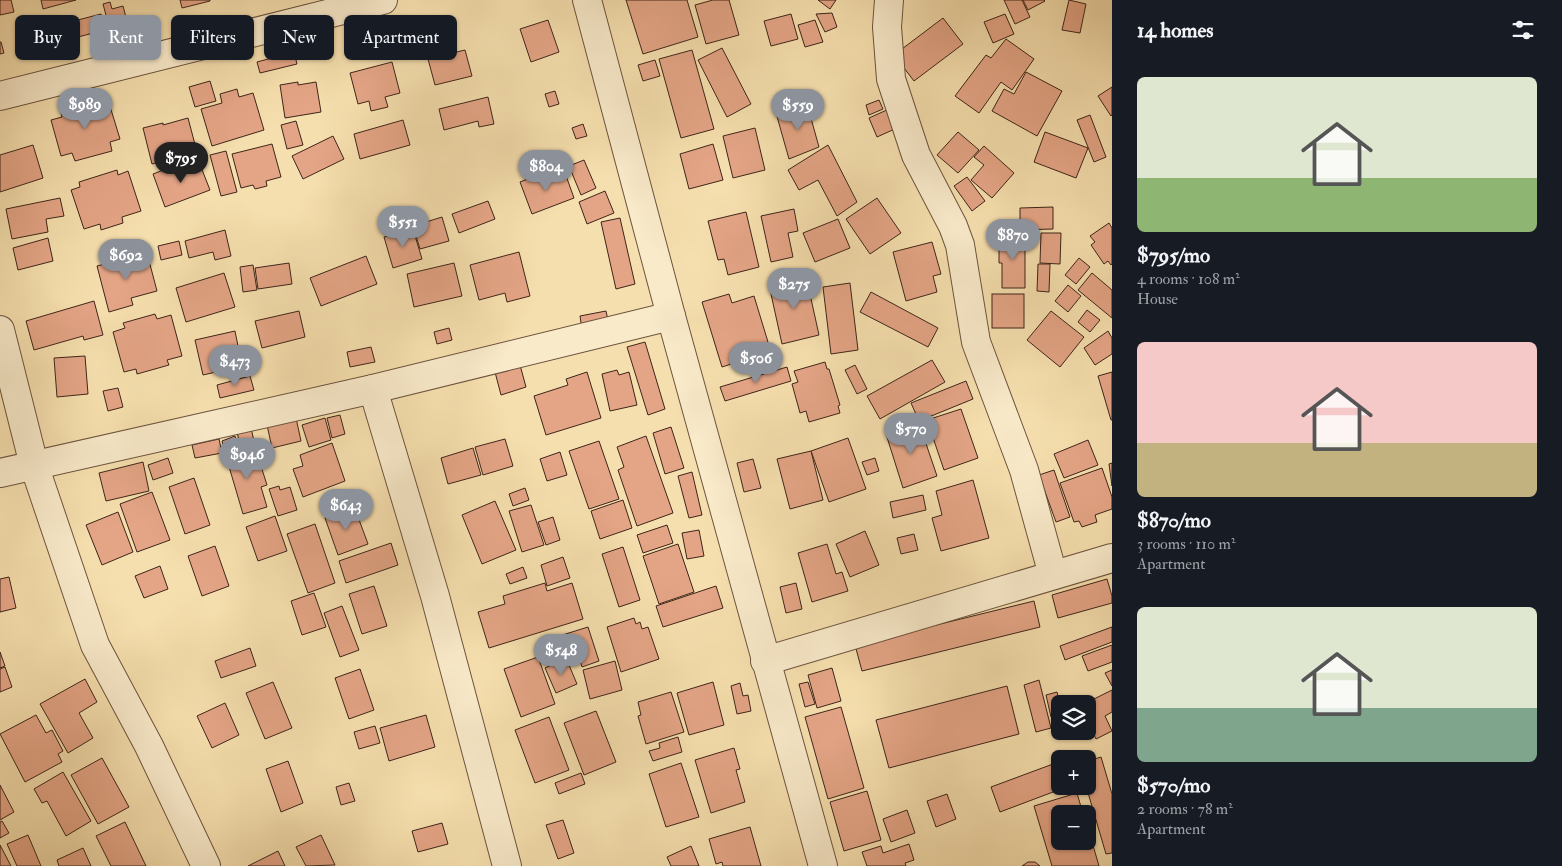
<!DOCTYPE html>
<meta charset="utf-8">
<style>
body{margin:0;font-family:"IM FELL Double Pica",serif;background:#242831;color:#f1f3f6;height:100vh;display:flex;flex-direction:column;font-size:19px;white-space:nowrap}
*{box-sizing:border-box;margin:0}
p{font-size:16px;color:#9ea1a6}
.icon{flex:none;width:28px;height:28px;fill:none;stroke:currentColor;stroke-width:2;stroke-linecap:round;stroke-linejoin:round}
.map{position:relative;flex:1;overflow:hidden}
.side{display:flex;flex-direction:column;background:#171b24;width:450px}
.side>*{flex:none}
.hud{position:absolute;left:15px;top:15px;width:475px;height:45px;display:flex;gap:10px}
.buttons{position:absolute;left:1051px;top:695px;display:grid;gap:10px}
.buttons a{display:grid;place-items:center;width:45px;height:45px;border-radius:8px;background:#171b24;box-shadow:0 1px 4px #0004;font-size:25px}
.price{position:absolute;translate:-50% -42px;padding:0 11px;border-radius:18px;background:#8c9099;color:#fff;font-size:16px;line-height:32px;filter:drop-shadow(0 1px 2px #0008)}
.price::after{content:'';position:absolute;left:50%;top:30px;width:15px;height:11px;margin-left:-8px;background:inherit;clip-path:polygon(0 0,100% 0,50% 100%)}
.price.on{background:#222;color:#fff}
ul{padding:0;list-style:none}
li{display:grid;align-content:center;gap:10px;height:265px;padding:0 25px}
li span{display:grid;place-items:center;height:155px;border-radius:8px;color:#555}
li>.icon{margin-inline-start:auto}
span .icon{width:90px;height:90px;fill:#fffc;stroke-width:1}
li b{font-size:21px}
h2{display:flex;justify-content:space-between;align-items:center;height:60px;padding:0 25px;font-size:21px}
.tag{padding:0 18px;border-radius:8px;background:#171b24;box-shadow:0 1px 4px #0004;font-size:18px;line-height:45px}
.tag.on{background:#8c9099;color:#fff}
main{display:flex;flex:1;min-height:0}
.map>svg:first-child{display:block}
</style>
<main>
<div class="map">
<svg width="1112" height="866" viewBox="0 0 1112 866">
<rect width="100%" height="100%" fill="#f6dfae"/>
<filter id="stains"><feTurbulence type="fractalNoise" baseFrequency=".004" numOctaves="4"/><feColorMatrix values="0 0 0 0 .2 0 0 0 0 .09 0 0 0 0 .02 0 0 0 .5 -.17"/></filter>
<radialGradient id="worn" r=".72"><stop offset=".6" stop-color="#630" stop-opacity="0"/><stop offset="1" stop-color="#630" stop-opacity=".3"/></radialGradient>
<g fill="#e4a586" stroke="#3e2519">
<path d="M0 0H11L14 12 0 15Z"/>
<path d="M41 0H76L43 9Z"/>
<path d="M180 0H210V1L182 8Z"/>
<path d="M626 0H687L698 37 643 54Z"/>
<path d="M713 0H729L739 35 706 44 695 5Z"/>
<path d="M818 0H836L830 9Z"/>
<path d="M1004 0H1022L1030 17 1015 24Z"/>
<path d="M1023 0H1044L1045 1 1028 10Z"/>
<path d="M1069 0 1086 4 1080 33 1062 30Z"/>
<path d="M110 2 112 9 123 6 128 25 110 30 103 4Z"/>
<path d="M832 13 837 27 825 32 816 14Z"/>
<path d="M101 14 105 30 74 38 70 22Z"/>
<path d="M791 14 798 39 771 46 764 21Z"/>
<path d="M1005 14 1014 34 993 43 984 22Z"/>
<path d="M943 18 963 44 914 81 894 55Z"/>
<path d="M548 20 559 52 531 62 520 29Z"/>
<path d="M815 20 823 42 805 47 798 25Z"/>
<path d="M1006 39 1034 59 1012 90 1001 82 979 113 955 96 986 55 991 58Z"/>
<path d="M0 42H1L4 53 0 54Z"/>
<path d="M722 48 751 104 727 117 698 60Z"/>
<path d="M465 50 472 76 435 85 428 59Z"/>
<path d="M692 50 714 129 681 138 659 59Z"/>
<path d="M294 52 297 64 260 73 257 62Z"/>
<path d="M655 60 660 76 643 81 638 65Z"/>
<path d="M392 62 400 93 385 97 388 107 371 111 369 101 358 104 350 73Z"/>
<path d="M1026 72 1062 91 1037 136 992 111 1004 89 1014 94Z"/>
<path d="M210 81 216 101 195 107 189 87Z"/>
<path d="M298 82V85L316 82 321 112 285 118 280 85Z"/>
<path d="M1112 87V115L1111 116 1098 96Z"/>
<path d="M237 89 239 97 253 93 264 130 212 146 201 109 222 103 220 94Z"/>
<path d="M555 91 559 104 549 107 545 94Z"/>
<path d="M488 97 494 124 479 127 478 121 444 130 439 109Z"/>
<path d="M97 98 99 106 109 103 120 139 110 142 112 151 75 161 72 153 61 156 51 120 62 117 60 108Z"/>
<path d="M879 100 883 109 869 115 866 105Z"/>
<path d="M807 104 819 147 789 159 776 113Z"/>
<path d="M889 109 897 128 877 137 869 118Z"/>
<path d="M1090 115 1106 157 1094 162 1077 120Z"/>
<path d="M188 118 197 152 152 164 143 128 163 123V125Z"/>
<path d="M403 120 410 145 360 159 354 134Z"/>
<path d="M296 121 303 145 287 149 281 125Z"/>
<path d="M583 124 587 136 576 139 572 128Z"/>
<path d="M755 128 765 170 733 178 723 136Z"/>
<path d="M958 132 979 150 958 173 937 155Z"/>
<path d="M1045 132 1088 148 1076 178 1034 162Z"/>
<path d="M333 136 344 159 303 179 292 156Z"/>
<path d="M272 144 281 177 266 181 267 186 255 189 253 185 241 188 232 154Z"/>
<path d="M713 144 723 180 689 189 680 154Z"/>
<path d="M33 145 43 178 0 192V155Z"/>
<path d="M828 145 857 202 837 216 818 180 799 190 788 170Z"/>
<path d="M984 146 1014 173 992 198 971 180 984 165 974 157Z"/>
<path d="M226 151 237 192 221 196 210 155Z"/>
<path d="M584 160 596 188 581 195 569 166Z"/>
<path d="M199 162 210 190 165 207 153 174 174 166 176 171Z"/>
<path d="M117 170 118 175 128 171 141 211 122 217 123 223 101 230 100 224 84 229 71 190 80 187 79 182Z"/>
<path d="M545 172 548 179 565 173 574 198 532 214 520 182Z"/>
<path d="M967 177 985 201 972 211 954 186Z"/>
<path d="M605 191 614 213 587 224 579 202Z"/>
<path d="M60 198 64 216 46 219 48 232 12 239 6 209Z"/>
<path d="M877 198 901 233 870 254 846 219Z"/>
<path d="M488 201 495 219 459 233 452 214Z"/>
<path d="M1053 207V229L1020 230V208Z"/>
<path d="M794 209 798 231 788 233 793 257 771 262 761 216Z"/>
<path d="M746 212 759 267 728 275 724 259 718 260 708 221Z"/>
<path d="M442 217 449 241 420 249 413 226Z"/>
<path d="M620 218 635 284 616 289 601 222Z"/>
<path d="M838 219 850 248 815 262 803 233Z"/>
<path d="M1109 223 1112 228V264L1111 265 1108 261 1104 264 1091 245 1095 242 1090 236Z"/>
<path d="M413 229 422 259 393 268 384 237Z"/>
<path d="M225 230 231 256 215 260 213 252 189 258 185 241Z"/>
<path d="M1041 233H1061L1060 264 1040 263Z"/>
<path d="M999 235H1025V288H1002V263H999Z"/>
<path d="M48 238 53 261 18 270 13 248Z"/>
<path d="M179 241 182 255 161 260 158 246Z"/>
<path d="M932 242 941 274 933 276 937 292 906 301 893 252Z"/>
<path d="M519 252 530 296 507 302 505 293 479 300 470 265Z"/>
<path d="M147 253 157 291 131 298 133 305 109 312 97 266Z"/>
<path d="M366 256 377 284 321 306 310 278Z"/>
<path d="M1079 258 1090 267 1076 284 1065 275Z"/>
<path d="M289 263 292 284 258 289 255 268Z"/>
<path d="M454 263 462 296 414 307 407 274Z"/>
<path d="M1038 264H1050L1049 292 1037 291Z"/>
<path d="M253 265 257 290 243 292 240 267Z"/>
<path d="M224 273 235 307 186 322 176 288Z"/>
<path d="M1092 273 1112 290V318L1078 290Z"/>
<path d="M806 276 819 335 782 344 769 285Z"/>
<path d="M850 283 858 350 831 354 823 287Z"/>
<path d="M1068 285 1081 296 1068 312 1055 301Z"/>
<path d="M871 292 938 328 928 347 860 312Z"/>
<path d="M729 294 732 303 754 296 768 342 747 349 750 358 722 367 702 302Z"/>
<rect x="992" y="294" width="32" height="34"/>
<path d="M94 301 103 335 84 340 83 336 34 350 26 321Z"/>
<path d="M1087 310 1100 320 1090 332 1078 322Z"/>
<path d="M299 311 305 337 262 348 255 321Z"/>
<path d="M606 311 609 325 582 330 580 316Z"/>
<path d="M1051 311 1084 337 1060 367 1027 340Z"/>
<path d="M155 314 157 319 171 315 182 356 167 360 169 365 137 374 136 369 124 372 113 332 125 328 123 323Z"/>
<path d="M449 328 452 340 437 344 434 332Z"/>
<path d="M235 331 242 366 203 375 195 340Z"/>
<path d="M1108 331 1112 338V354L1095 365 1084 348Z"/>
<path d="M645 342 665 409 648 415 627 347Z"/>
<path d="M371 347 375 362 350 367 347 352Z"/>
<path d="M85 356 88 394 57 397 54 358Z"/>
<path d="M932 360 945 382 880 419 867 396Z"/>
<path d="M825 362 827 369H829L840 405 838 406 840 413 809 422 806 411 800 413 792 384 798 382 794 371Z"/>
<path d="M520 365 526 387 501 395 495 372Z"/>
<path d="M855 365 867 389 857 394 845 370Z"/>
<path d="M787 367 791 381 725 401 720 387Z"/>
<path d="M617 370 619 375 629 372 637 405 610 411 602 374Z"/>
<path d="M587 372 601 418 546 435 534 396 568 385 566 379Z"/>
<path d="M1112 372V420H1111L1098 376Z"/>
<path d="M250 376 254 390 220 398 217 385Z"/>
<path d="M966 381 973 399 919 421 911 403Z"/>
<path d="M118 388 123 407 108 411 103 391Z"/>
<path d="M961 409 978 458 944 470 927 420Z"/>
<path d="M340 415 345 434 332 438 327 418Z"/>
<path d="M296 418 301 441 272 448 267 425Z"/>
<path d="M325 418 331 440 309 447 302 425Z"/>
<path d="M919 423 937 476 903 488 886 434Z"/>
<path d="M671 427 684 468 665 474 653 433Z"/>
<path d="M251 428 254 441 240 445 237 432Z"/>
<path d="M235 436 238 447 225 451 222 441Z"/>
<path d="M646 436 673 513 637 526 618 470 624 467 617 447Z"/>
<path d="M848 438 866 489 829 502 811 451Z"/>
<path d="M219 439 222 453 195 458 192 445Z"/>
<path d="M505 439 513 466 483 475 475 447Z"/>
<path d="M1088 440 1098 465 1064 478 1054 454Z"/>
<path d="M599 441 619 499 589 509 569 451Z"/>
<path d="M332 443 345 481 303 497 293 469 303 466 300 455Z"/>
<path d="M249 447 254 465 260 463 267 485 261 487 267 507 243 514 225 453Z"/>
<path d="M473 448 481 475 448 484 441 458Z"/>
<path d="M811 451 823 500 790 509 777 459Z"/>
<path d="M560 452 567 475 547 481 540 459Z"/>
<path d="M168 458 173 473 153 480 148 465Z"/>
<path d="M875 458 879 471 867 475 862 462Z"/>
<path d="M753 459 761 488 744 492 737 463Z"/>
<path d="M143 462 149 491 106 501 99 473Z"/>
<path d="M1112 463V486L1109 464Z"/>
<path d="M1102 468 1112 497V509L1095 515 1097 522 1082 527 1079 521 1074 522 1060 483Z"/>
<path d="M1054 470 1070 517 1056 522 1039 475Z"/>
<path d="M692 472 702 515 689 518 678 476Z"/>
<path d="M194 478 210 525 185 534 169 487Z"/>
<path d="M973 480 989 538 941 551 932 518 942 515 936 491Z"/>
<path d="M279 486 280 490 290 487 297 510 278 516 269 489Z"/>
<path d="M525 488 529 500 513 506 509 494Z"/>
<path d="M152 492 170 540 137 552 120 504Z"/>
<path d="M923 495 926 510 893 518 890 502Z"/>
<path d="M623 500 632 528 600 539 591 511Z"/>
<path d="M495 501 516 550 482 564 462 515Z"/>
<path d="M531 505 544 545 522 552 509 511Z"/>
<path d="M354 506 368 544 338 555 325 518Z"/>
<path d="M118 512 133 552 102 565 86 525Z"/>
<path d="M275 516 287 551 258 561 246 527Z"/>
<path d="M553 517 560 540 546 545 538 522Z"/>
<path d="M315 524 335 583 308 593 287 534Z"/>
<path d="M667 525 673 543 643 553 637 535Z"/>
<path d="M699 530 704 556 687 559 682 533Z"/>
<path d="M865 531 879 565 850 577 836 544Z"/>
<path d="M914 534 918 550 901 554 897 538Z"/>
<path d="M391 543 398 565 346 583 339 561Z"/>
<path d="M678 544 694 592 659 604 643 556Z"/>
<path d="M827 544 836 574 842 572 848 591 812 602 798 553Z"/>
<path d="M215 546 229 586 202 596 188 556Z"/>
<path d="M623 547 640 600 619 607 602 554Z"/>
<path d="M563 557 570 578 547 586 541 565Z"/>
<path d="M160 566 168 589 144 598 135 576Z"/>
<path d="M523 567 527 578 510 584 506 574Z"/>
<path d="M9 577 16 608 0 612V579Z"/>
<path d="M1107 579 1112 596V603L1058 618 1052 595Z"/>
<path d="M545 583 547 591 572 583 583 619 489 648 478 612 505 604 503 596Z"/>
<path d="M796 583 802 609 786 613 780 587Z"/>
<path d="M374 586 387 626 362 634 349 594Z"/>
<path d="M716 586 723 608 663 627 656 606Z"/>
<path d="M314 593 326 627 302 635 291 601Z"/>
<path d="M1034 601 1040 627 862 671 855 645Z"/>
<path d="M342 606 359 650 340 657 324 613Z"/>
<path d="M634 618 636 624 640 622 642 629 648 627 659 659 621 672 607 627Z"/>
<path d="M588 627 599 661 582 667 579 657 569 660 568 656 546 663 540 642Z"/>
<path d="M1112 627V642L1065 660 1060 646Z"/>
<path d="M1112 645V662L1088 671 1082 656Z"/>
<path d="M250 648 256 666 221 678 215 661Z"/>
<path d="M0 652 5 666 0 668Z"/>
<path d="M538 657 555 704 521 717 504 669Z"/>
<path d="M566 658 577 684 556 693 545 668Z"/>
<path d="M615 661 622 690 590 699 583 670Z"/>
<path d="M5 667 12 687 0 692V669Z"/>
<path d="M832 668 841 701 817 708 808 675Z"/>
<path d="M360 669 374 710 349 719 335 678Z"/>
<path d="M1112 670V686L1105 673Z"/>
<path d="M85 679 97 702 79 713 93 738 68 753 40 704Z"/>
<path d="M1039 680 1051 728 1036 732 1024 685Z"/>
<path d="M273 682 292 728 265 739 246 693Z"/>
<path d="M713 682 724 725 689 735 677 693Z"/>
<path d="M808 682 815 704 805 707 799 684Z"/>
<path d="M740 683 743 696 748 695 751 711 737 714 731 686Z"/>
<path d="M1007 686 1019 734 889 768 876 720Z"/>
<path d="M1112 690V712L1105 716 1112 731 1096 739 1088 722V704H1084Z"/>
<path d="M671 692 684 732 646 744 638 716 641 715 638 702Z"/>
<path d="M1057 692 1060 705V714L1051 717 1046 695Z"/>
<path d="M225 703 239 735 212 748 197 716Z"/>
<path d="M841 707 864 788 828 799 805 717Z"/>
<path d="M596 711 616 762 584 775 564 723Z"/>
<path d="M36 715 46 733 52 730 63 751 58 754 62 762 25 782 0 734Z"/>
<path d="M426 715 435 747 389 761 380 728Z"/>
<path d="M549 717 569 770 535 783 515 730Z"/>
<path d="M375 726 380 743 359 749 354 732Z"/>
<path d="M678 737 682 752 653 761 649 751 660 748 659 743Z"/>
<path d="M734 748 740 769 736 770 745 802 711 813 695 760Z"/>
<path d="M1101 757 1112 794V853L1106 854 1086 786H1088V761Z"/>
<path d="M102 758 129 807 98 824 71 775Z"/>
<path d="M288 761 303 803 281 812 266 769Z"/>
<path d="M681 763 699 817 666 827 649 774Z"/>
<path d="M1053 764 1061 789 1000 812 991 787Z"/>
<path d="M63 772 91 821 66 836 47 801 42 803 34 789Z"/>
<path d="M581 773 585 784 559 794 555 783Z"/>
<path d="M349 783 355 801 341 805 336 787Z"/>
<path d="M0 785 14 812 0 820Z"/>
<path d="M867 791 881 840 844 851 830 802Z"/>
<path d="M1077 793 1083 814H1060V841H1088V828L1099 866H1052L1034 806Z"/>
<path d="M947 794 956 819 936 827 927 801Z"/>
<path d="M907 810 915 833 891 842 883 819Z"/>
<path d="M563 820 574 853 558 859 546 825Z"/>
<path d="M2 821 9 833 0 838V822Z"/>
<path d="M125 822 146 866H111L96 836Z"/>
<path d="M442 823 448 844 418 852 412 831Z"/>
<path d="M750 827 761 866H723L722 862 716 864 709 839Z"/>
<path d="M28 835 41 866H17L7 844Z"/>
<path d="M321 835 335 865 306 866 296 847Z"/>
<path d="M909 844 914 860 905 863 906 866H867L862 852 881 846 883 853Z"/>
<path d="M0 845 11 866H0Z"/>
<path d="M691 846 699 866H671L667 857Z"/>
<path d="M83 848 91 866H59L57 860Z"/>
<path d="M278 851 285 866H248Z"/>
<path d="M1028 862H1035L1040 866H1022Z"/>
</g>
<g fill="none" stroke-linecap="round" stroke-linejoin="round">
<defs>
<g id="minor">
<path d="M587 0 671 316 823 866"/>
<path d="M889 0 887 27 891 79 916 155 953 226 960 245 976 342 1024 470 1053 575"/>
<path d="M0 96 383 0"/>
<path d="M0 330 34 465 95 645 149 746 206 866"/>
<path d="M373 389 435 596 507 866"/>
<path d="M0 473 373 389 671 316"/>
<path d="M765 661 1112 558"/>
</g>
</defs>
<use href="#minor" stroke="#6c543e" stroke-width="30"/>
<use href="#minor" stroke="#f9eaca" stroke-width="28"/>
</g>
<rect width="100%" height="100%" filter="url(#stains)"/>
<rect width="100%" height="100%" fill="url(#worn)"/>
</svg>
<div class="buttons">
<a><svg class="icon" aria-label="layers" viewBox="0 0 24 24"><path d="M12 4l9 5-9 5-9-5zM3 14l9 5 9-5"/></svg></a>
<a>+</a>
<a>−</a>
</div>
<b class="price" style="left:85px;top:130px">$989</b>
<b class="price" style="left:798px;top:131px">$559</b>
<b class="price on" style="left:181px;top:184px">$795</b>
<b class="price" style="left:546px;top:192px">$804</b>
<b class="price" style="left:403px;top:248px">$551</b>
<b class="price" style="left:1013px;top:261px">$870</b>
<b class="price" style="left:126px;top:281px">$692</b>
<b class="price" style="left:794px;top:310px">$275</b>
<b class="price" style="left:756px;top:384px">$506</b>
<b class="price" style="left:235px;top:387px">$473</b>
<b class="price" style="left:911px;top:455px">$570</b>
<b class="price" style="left:247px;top:480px">$946</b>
<b class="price" style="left:346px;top:531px">$643</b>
<b class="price" style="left:561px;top:676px">$548</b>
<div class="hud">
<a class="tag">Buy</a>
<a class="tag on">Rent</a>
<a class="tag">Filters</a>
<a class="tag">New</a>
<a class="tag">Apartment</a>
</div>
</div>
<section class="side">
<h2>14 homes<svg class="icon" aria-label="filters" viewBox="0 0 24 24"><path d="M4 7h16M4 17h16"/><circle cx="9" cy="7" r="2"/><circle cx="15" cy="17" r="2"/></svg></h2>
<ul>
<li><span style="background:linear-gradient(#dfe7d0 65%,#8fb573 0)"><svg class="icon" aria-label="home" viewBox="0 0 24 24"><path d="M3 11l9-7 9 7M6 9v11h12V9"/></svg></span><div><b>$795/mo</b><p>4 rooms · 108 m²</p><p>House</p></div></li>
<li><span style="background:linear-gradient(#f6c9c9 65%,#c2b280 0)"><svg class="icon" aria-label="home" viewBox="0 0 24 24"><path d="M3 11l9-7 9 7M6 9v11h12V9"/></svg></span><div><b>$870/mo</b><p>3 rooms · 110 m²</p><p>Apartment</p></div></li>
<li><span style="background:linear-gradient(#dfe7d0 65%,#7fa58c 0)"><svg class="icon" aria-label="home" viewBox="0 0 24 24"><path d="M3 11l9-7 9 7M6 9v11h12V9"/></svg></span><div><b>$570/mo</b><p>2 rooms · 78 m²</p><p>Apartment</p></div></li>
</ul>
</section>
</main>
